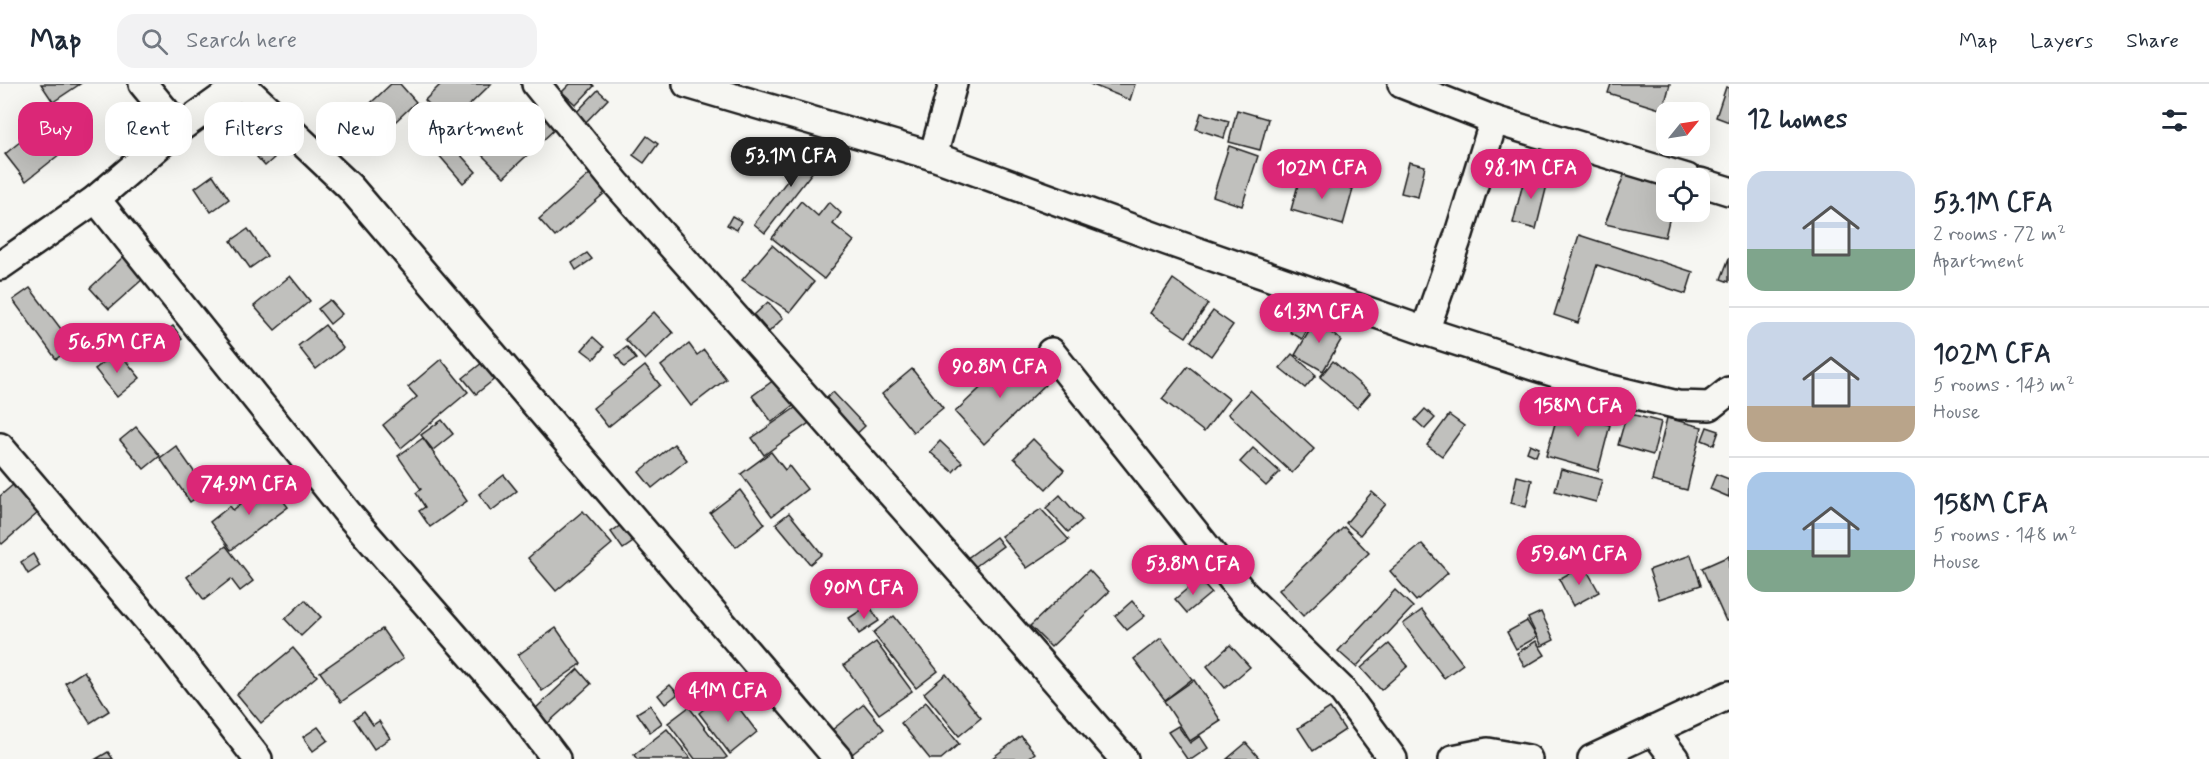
<!DOCTYPE html>
<meta charset="utf-8">
<style>
body{margin:0;font-family:Mynerve,sans-serif;background:#f2f2f3;color:#1f2937;height:100vh;display:flex;flex-direction:column;font-size:22px;white-space:nowrap}
*{box-sizing:border-box;margin:0}
p{font-size:20px;color:#747a83}
.icon{flex:none;width:33px;height:33px;fill:none;stroke:currentColor;stroke-width:2;stroke-linecap:round;stroke-linejoin:round}
.map{position:relative;flex:1;overflow:hidden}
.details{display:flex;flex-direction:column;background:#fff;width:480px}
.details>*{flex:none}
.hud{position:absolute;left:18px;top:18px;width:570px;height:54px;display:flex;gap:12px}
.needle{width:39px;rotate:60deg}
.tools{position:absolute;left:1656px;top:18px;display:grid;gap:12px}
.tools a{display:grid;place-items:center;width:54px;height:54px;border-radius:12px;background:#fff;box-shadow:0 6px 24px #0002;font-size:30px}
.price{position:absolute;translate:-50% -51px;padding:0 14px;border-radius:21px;background:#db2777;color:#fff;font-size:20px;line-height:39px;filter:drop-shadow(0 2px 3px #0008)}
.price::after{content:'';position:absolute;left:50%;top:36px;width:18px;height:14px;margin-left:-9px;background:inherit;clip-path:polygon(0 0,100% 0,50% 100%)}
.price.on{background:#222;color:#fff}
ul{padding:0;list-style:none}
li{display:flex;align-items:center;gap:18px;height:150px;padding:0 18px}
li+li{border-top:2px solid #e0e1e3}
li span{display:grid;place-items:center;flex:none;width:168px;height:120px;border-radius:18px;color:#555}
li>.icon{margin-inline-start:auto}
span .icon{width:72px;height:72px;fill:#fffc;stroke-width:1}
li b{font-size:26px}
h2{display:flex;justify-content:space-between;align-items:center;height:72px;padding:0 18px;font-size:26px}
.chip{padding:0 21px;border-radius:18px;background:#fff;box-shadow:0 6px 24px #0002;font-size:21px;line-height:54px}
.chip.on{background:#db2777;color:#fff}
header{display:flex;align-items:center;gap:36px;box-sizing:border-box;height:84px;padding:0 30px;background:#fff;border-bottom:2px solid #e0e1e3}
header strong{font-size:28px}
nav{display:flex;gap:33px;margin-inline-start:auto;font-size:21px}
.search{width:420px;height:54px;background:#f2f2f3;display:flex;align-items:center;gap:15px;box-sizing:border-box;padding:0 21px;border-radius:18px;color:#747a83;font-size:22px}
main{display:flex;flex:1;min-height:0}
.map>svg:first-child{display:block}
</style>
<header>
<strong>Map</strong>
<div class="search"><svg class="icon" aria-label="search" viewBox="0 0 24 24"><circle cx="10" cy="10" r="6"/><path d="M15 15l6 6"/></svg>Search here</div>
<nav><a>Map</a><a>Layers</a><a>Share</a></nav>
</header>
<main>
<div class="map">
<svg width="1729" height="675" viewBox="0 0 1729 675">
<rect width="100%" height="100%" fill="#f6f6f2"/>
<filter id="ink" filterUnits="userSpaceOnUse"><feTurbulence type="fractalNoise" baseFrequency=".0167" numOctaves="2"/><feDisplacementMap in="SourceGraphic" scale="12" xChannelSelector="R" yChannelSelector="G"/><feConvolveMatrix kernelMatrix="1 2 1 2 8 2 1 2 1" color-interpolation-filters="sRGB"/></filter>
<g filter="url(#ink)">
<g fill="#c0c0bd" stroke="#1c1c1c" stroke-width="1.5">
<path d="M41 0H80L53 18Z"/>
<path d="M391 0H400L416 18 378 54 357 32Z"/>
<path d="M441 0H491L449 41 425 16Z"/>
<path d="M570 0H592L594 2 576 21 562 8Z"/>
<path d="M1090 0H1135L1130 16Z"/>
<path d="M1611 0H1670L1663 26 1608 9Z"/>
<path d="M1726 3 1729 4V38L1716 33Z"/>
<path d="M598 6 608 15 582 42 572 33Z"/>
<path d="M533 19 556 44 504 93 480 69Z"/>
<path d="M1237 26 1268 35 1260 66 1229 58Z"/>
<path d="M1201 29 1229 37 1224 54 1196 45Z"/>
<path d="M43 39 65 66 26 97 5 70Z"/>
<path d="M647 52 658 60 644 79 633 71Z"/>
<path d="M450 59 476 88 463 99 438 70Z"/>
<path d="M816 59 828 68 765 149 754 140Z"/>
<path d="M1229 62 1258 72 1242 122 1213 112Z"/>
<path d="M266 65 274 74 265 82 257 73Z"/>
<path d="M1409 78 1425 82 1418 113 1401 109Z"/>
<path d="M600 81 616 99 555 153 539 135Z"/>
<path d="M1626 86 1666 103V128H1671L1665 153 1605 140Z"/>
<path d="M1526 87 1549 93 1536 145 1513 139Z"/>
<path d="M1301 90 1353 105 1343 141 1291 126Z"/>
<path d="M213 91 229 115 211 128 195 104Z"/>
<path d="M801 117 818 132 829 118 841 129 833 140 854 157 824 195 772 154Z"/>
<path d="M732 132 741 137 737 146 727 141Z"/>
<path d="M248 145 267 172 250 184 231 157Z"/>
<path d="M1579 151 1693 188 1686 210 1597 181 1578 239 1554 231Z"/>
<path d="M772 161 814 198 790 228 742 196Z"/>
<path d="M587 169 592 175 576 186 572 179Z"/>
<path d="M124 172 144 194 109 225 90 204Z"/>
<path d="M1729 174V198L1721 195Z"/>
<path d="M290 192 310 217 275 246 254 222Z"/>
<path d="M1173 195 1208 220 1186 253 1150 229Z"/>
<path d="M30 204 74 262 56 275 13 216Z"/>
<path d="M330 216 342 230 330 240 318 225Z"/>
<path d="M768 218 783 234 769 248 754 231Z"/>
<path d="M1303 225 1315 232 1302 255 1290 248Z"/>
<path d="M1213 227 1233 241 1211 272 1191 257Z"/>
<path d="M654 228 673 249 645 276 625 255Z"/>
<path d="M1320 229 1331 236 1328 242 1334 246 1331 249 1341 256 1323 287 1295 271Z"/>
<path d="M325 241 343 264 316 285 298 262Z"/>
<path d="M173 242 182 255 169 264 159 252Z"/>
<path d="M593 253 604 263 594 275 582 266Z"/>
<path d="M689 260 697 271 704 266 726 295 691 322 661 282Z"/>
<path d="M627 263 636 275 624 283 616 271Z"/>
<path d="M118 267 140 294 117 313 95 285Z"/>
<path d="M1016 270 1045 301 984 360 955 328Z"/>
<path d="M1292 270 1316 291 1305 304 1280 284Z"/>
<path d="M441 275 468 308 401 364 383 341 417 313 408 303Z"/>
<path d="M1333 277 1370 309 1357 324 1320 293Z"/>
<path d="M483 278 496 294 476 310 463 294Z"/>
<path d="M645 282 660 301 608 343 593 324Z"/>
<path d="M1188 282 1229 315 1204 348 1162 315Z"/>
<path d="M912 285 943 324 913 348 882 310Z"/>
<path d="M778 293 797 319 772 338 752 312Z"/>
<path d="M1250 306 1314 365 1292 389 1228 330Z"/>
<path d="M833 308 865 342 850 356 819 321Z"/>
<path d="M1561 318 1594 328 1591 336 1610 341 1598 387 1546 372Z"/>
<path d="M798 322 809 339 764 371 752 354Z"/>
<path d="M1425 325 1435 334 1425 345 1415 336Z"/>
<path d="M1627 329 1661 338 1653 371 1618 361Z"/>
<path d="M1449 331 1464 342 1442 372 1427 361Z"/>
<path d="M1667 334 1702 343 1687 406 1652 397Z"/>
<path d="M442 336 453 350 433 366 421 351Z"/>
<path d="M136 343 160 372 144 385 120 356Z"/>
<path d="M1707 343 1719 347 1714 361 1702 356Z"/>
<path d="M423 354 467 417 430 443 419 427 425 423 416 409 421 405 398 372Z"/>
<path d="M1033 355 1064 386 1046 405 1014 374Z"/>
<path d="M940 357 962 378 953 388 930 368Z"/>
<path d="M674 360 687 376 652 404 639 388Z"/>
<path d="M1530 360 1539 364 1536 372 1527 368Z"/>
<path d="M176 362 207 406 190 418 160 374Z"/>
<path d="M1253 364 1280 388 1266 402 1240 378Z"/>
<path d="M771 368 785 386 789 382 807 405 772 432 741 390Z"/>
<path d="M1561 385 1602 396 1596 418 1555 407Z"/>
<path d="M1716 390 1729 395V413L1710 405Z"/>
<path d="M504 391 517 407 491 427 479 410Z"/>
<path d="M1517 392 1532 396 1526 423 1511 419Z"/>
<path d="M14 400 38 429 2 460 0 458V412Z"/>
<path d="M271 401 288 423 231 466 210 438 230 422 233 426 263 402 265 405Z"/>
<path d="M740 406 765 440 736 463 710 429Z"/>
<path d="M1372 408 1386 420 1360 451 1346 439Z"/>
<path d="M1060 411 1082 436 1068 448 1046 424Z"/>
<path d="M1041 425 1069 456 1027 484 1001 452Z"/>
<path d="M583 427 612 460 556 507 528 474Z"/>
<path d="M789 429 822 470 810 480 776 439Z"/>
<path d="M624 439 636 456 623 465 611 448Z"/>
<path d="M1344 443 1369 469 1303 532 1279 506Z"/>
<path d="M996 453 1003 462 972 485 966 475Z"/>
<path d="M1422 460 1448 489 1416 517 1390 487Z"/>
<path d="M226 462 253 497 240 507 231 495 204 516 187 493Z"/>
<path d="M1571 464 1574 471 1560 476 1558 469Z"/>
<path d="M33 470 40 482 28 490 21 478Z"/>
<path d="M1691 471 1701 501 1659 515 1649 486Z"/>
<path d="M1729 472V536L1726 537 1702 484Z"/>
<path d="M1584 481 1599 508 1573 522 1559 495Z"/>
<path d="M1089 486 1109 508 1051 563 1030 542Z"/>
<path d="M1199 495 1211 509 1187 529 1175 515Z"/>
<path d="M1395 506 1413 523 1356 583 1338 567Z"/>
<path d="M305 516 321 533 301 552 285 535Z"/>
<path d="M1132 517 1145 532 1127 546 1115 532Z"/>
<path d="M869 521 879 537 859 550 849 534Z"/>
<path d="M1422 526 1463 580 1444 594 1403 540Z"/>
<path d="M1541 528 1554 556 1542 562 1528 534Z"/>
<path d="M894 532 938 587 916 604 873 549Z"/>
<path d="M1527 537 1537 553 1516 565 1507 548Z"/>
<path d="M556 544 581 580 542 607 518 571Z"/>
<path d="M382 545 403 575 341 618 320 588Z"/>
<path d="M1161 554 1192 595 1165 616 1134 575Z"/>
<path d="M1536 557 1545 571 1525 583 1517 569Z"/>
<path d="M876 558 912 607 879 630 844 581Z"/>
<path d="M1389 560 1408 582 1381 606 1361 584Z"/>
<path d="M1230 561 1250 583 1225 604 1207 582Z"/>
<path d="M293 564 317 592 261 639 237 610Z"/>
<path d="M578 585 591 600 548 639 535 625Z"/>
<path d="M84 587 109 627 90 639 65 599Z"/>
<path d="M946 590 981 634 959 652 924 609Z"/>
<path d="M1194 596 1221 637 1190 657 1164 617Z"/>
<path d="M670 601 678 610 665 620 658 611Z"/>
<path d="M726 607 757 648 730 670 699 629Z"/>
<path d="M926 618 959 660 941 675H930L901 639Z"/>
<path d="M864 620 884 645 847 674 827 650Z"/>
<path d="M650 621 662 639 650 648 637 629Z"/>
<path d="M689 623 727 673 724 675H695L668 639Z"/>
<path d="M1330 624 1345 646 1313 667 1298 644Z"/>
<path d="M364 628 373 641 379 637 390 654 374 665 354 635Z"/>
<path d="M1178 642 1190 659 1200 652 1208 664 1192 675H1187L1168 648Z"/>
<path d="M318 643 328 656 313 667 303 653Z"/>
<path d="M667 645 691 675H637L634 671Z"/>
<path d="M1021 652 1035 669 1027 675H991Z"/>
<path d="M1246 659 1260 675H1227Z"/>
<path d="M108 668 113 675H96Z"/>
</g>
<g fill="none" stroke-linecap="round" stroke-linejoin="round">
<defs>
<g id="minor">
<path d="M143 0 167 29 177 46"/>
<path d="M241 0 350 103 838 675"/>
<path d="M536 0 616 99 989 520 1124 675"/>
<path d="M687 0 933 72 1167 157 1425 247 1536 283 1591 300 1678 321 1710 322 1729 307"/>
<path d="M1402 0 1494 36 1687 94"/>
<path d="M933 72 953 0"/>
<path d="M1700 98 1729 107"/>
<path d="M96 115 350 432 519 626 556 675"/>
<path d="M0 182 96 115 177 46 241 0"/>
<path d="M1425 247 1458 153 1494 36"/>
<path d="M1051 268 1244 510 1343 607 1393 675"/>
<path d="M0 363 170 562 258 675"/>
<path d="M1653 646 1675 675"/>
<path d="M1453 675 1488 668 1528 675"/>
<path d="M1592 675 1729 611"/>
</g>
</defs>
<use href="#minor" stroke="#1c1c1c" stroke-width="32"/>
<use href="#minor" stroke="#f6f6f2" stroke-width="27"/>
</g>
</g>
</svg>
<div class="tools">
<a><svg class="needle" viewBox="-14 -14 28 28"><path d="M0-13l5 13h-10z" fill="#e53935"/><path d="M0 13l5-13h-10z" fill="#747a83"/></svg></a>
<a><svg class="icon" aria-label="locate" viewBox="0 0 24 24"><circle cx="12" cy="12" r="6"/><path d="M12 2v4M12 18v4M2 12h4M18 12h4"/></svg></a>
</div>
<b class="price on" style="left:791px;top:104px">53.1M CFA</b>
<b class="price" style="left:1322px;top:116px">102M CFA</b>
<b class="price" style="left:1531px;top:116px">98.1M CFA</b>
<b class="price" style="left:1319px;top:260px">61.3M CFA</b>
<b class="price" style="left:117px;top:290px">56.5M CFA</b>
<b class="price" style="left:1000px;top:315px">90.8M CFA</b>
<b class="price" style="left:1578px;top:354px">158M CFA</b>
<b class="price" style="left:249px;top:432px">74.9M CFA</b>
<b class="price" style="left:1579px;top:502px">59.6M CFA</b>
<b class="price" style="left:1193px;top:512px">53.8M CFA</b>
<b class="price" style="left:864px;top:536px">90M CFA</b>
<b class="price" style="left:728px;top:639px">41M CFA</b>
<div class="hud">
<a class="chip on">Buy</a>
<a class="chip">Rent</a>
<a class="chip">Filters</a>
<a class="chip">New</a>
<a class="chip">Apartment</a>
</div>
</div>
<section class="details">
<h2>12 homes<svg class="icon" aria-label="filters" viewBox="0 0 24 24"><path d="M4 7h16M4 17h16"/><circle cx="9" cy="7" r="2"/><circle cx="15" cy="17" r="2"/></svg></h2>
<ul>
<li><span style="background:linear-gradient(#c9d6e8 65%,#7fa58c 0)"><svg class="icon" aria-label="home" viewBox="0 0 24 24"><path d="M3 11l9-7 9 7M6 9v11h12V9"/></svg></span><div><b>53.1M CFA</b><p>2 rooms · 72 m²</p><p>Apartment</p></div></li>
<li><span style="background:linear-gradient(#c9d6e8 70%,#b9a48a 0)"><svg class="icon" aria-label="home" viewBox="0 0 24 24"><path d="M3 11l9-7 9 7M6 9v11h12V9"/></svg></span><div><b>102M CFA</b><p>5 rooms · 143 m²</p><p>House</p></div></li>
<li><span style="background:linear-gradient(#a9c7e8 65%,#7fa58c 0)"><svg class="icon" aria-label="home" viewBox="0 0 24 24"><path d="M3 11l9-7 9 7M6 9v11h12V9"/></svg></span><div><b>158M CFA</b><p>5 rooms · 148 m²</p><p>House</p></div></li>
</ul>
</section>
</main>
